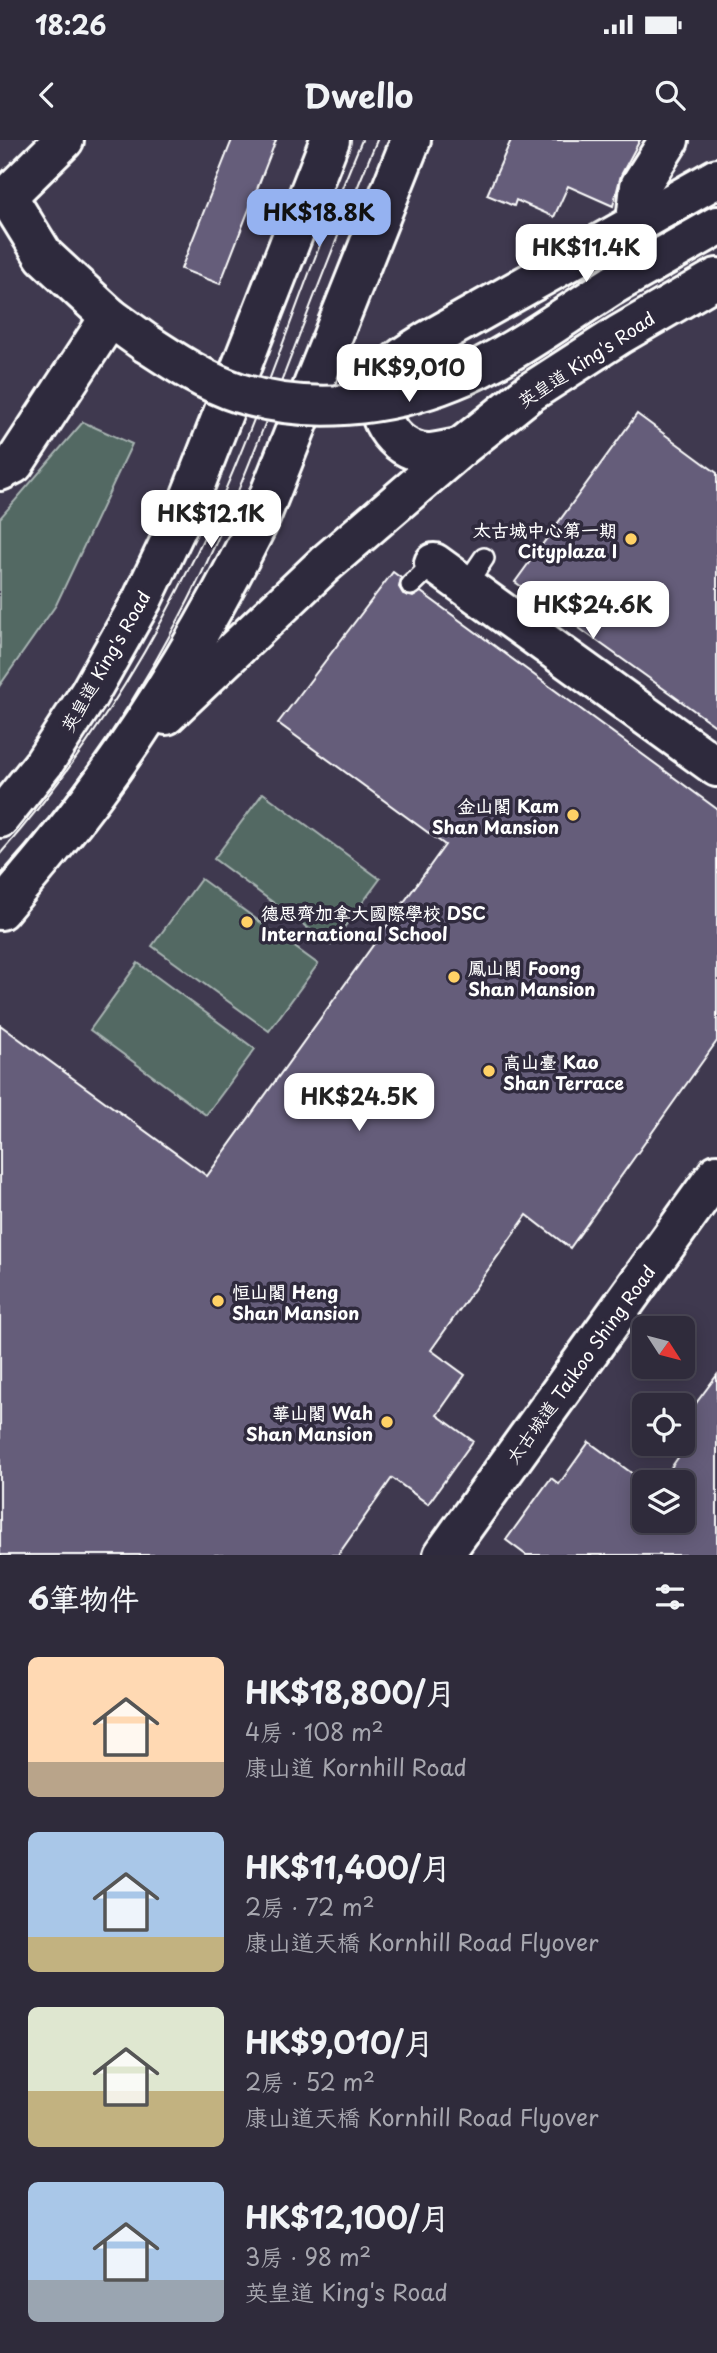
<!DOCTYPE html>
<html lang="zh-TW">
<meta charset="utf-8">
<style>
body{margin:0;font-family:"Playpen Sans","LXGW WenKai TC",sans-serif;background:#3b3746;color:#f1f3f6;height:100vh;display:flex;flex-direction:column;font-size:26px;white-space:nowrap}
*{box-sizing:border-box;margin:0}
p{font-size:23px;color:#a7a7af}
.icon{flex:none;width:38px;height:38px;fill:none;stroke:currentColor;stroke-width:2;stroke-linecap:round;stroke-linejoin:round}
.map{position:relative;height:1415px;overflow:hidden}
.drawer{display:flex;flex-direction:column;background:#2f2b3b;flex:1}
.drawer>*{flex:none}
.needle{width:46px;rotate:126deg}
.buttons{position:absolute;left:632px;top:1176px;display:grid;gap:14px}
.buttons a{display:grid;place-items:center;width:63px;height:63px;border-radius:10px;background:#2f2b3b;box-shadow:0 4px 18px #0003,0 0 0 2px #4a4755;font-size:35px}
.price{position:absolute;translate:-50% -60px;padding:0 16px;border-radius:14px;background:#fff;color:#222;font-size:23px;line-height:46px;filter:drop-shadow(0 2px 4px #0008)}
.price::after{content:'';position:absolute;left:50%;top:42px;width:21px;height:16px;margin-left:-10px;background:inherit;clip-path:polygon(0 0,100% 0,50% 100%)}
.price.active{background:#95b2f1;color:#111}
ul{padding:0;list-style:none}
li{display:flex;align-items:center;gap:21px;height:175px;padding:0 28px}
li span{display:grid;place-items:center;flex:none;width:196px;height:140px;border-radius:10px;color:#555}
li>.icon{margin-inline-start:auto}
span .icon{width:84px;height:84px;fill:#fffc;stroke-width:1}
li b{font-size:30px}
h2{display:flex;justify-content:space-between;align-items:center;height:84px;padding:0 28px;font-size:30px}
.status{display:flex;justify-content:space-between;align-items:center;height:49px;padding:0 35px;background:#2f2b3b;direction:ltr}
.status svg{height:19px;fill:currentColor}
header{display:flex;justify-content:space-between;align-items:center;height:91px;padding:0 28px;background:#2f2b3b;font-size:32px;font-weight:700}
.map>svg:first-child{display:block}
</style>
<div class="status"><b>18:26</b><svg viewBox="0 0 49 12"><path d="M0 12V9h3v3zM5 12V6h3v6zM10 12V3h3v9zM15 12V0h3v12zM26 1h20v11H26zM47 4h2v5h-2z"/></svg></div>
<header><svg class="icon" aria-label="back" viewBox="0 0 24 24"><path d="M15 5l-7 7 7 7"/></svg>Dwello<svg class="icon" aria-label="search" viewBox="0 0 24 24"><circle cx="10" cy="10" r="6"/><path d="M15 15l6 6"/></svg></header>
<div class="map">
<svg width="717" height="1415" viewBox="0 0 717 1415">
<rect width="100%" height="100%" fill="#3f394f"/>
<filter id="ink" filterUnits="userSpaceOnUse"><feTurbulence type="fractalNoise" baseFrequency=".0143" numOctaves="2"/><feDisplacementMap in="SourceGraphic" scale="14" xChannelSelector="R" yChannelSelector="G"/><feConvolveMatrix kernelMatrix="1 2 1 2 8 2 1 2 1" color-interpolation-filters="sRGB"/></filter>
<g filter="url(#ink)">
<g fill="#526964" stroke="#a8b4b2" stroke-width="2">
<path d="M83 282 132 304 56 465 0 545V378Z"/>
<path d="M263 653 380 739 331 805 214 719Z"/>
<path d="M201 739 318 824 269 891 152 806Z"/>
<path d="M138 823 255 909 206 975 90 890Z"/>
</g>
<g fill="#655d7a" stroke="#fff" stroke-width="2">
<path d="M232 0H276L220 144 181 129Z"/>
<path d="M511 0H640L621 35 613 66 568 46 554 77 516 60 514 66 487 55Z"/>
<path d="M637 274 717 333V587L515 442Z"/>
<path d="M393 432 401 438 399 447 403 454 413 457 421 452 717 669V901L570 1108 527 1075 431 1210 465 1235 437 1275 473 1301 428 1364 392 1338 338 1415H0V885L207 1036 445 705 278 583Z"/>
<path d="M717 1235V1415H526L506 1400 551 1338 559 1344 589 1302 644 1342V1381H682V1342H661L682 1312V1282Z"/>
</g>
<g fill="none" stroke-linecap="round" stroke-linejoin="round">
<defs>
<g id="lane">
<path d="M411 445 434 423"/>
<path d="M465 446 484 418"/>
</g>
<g id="street">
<path d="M636 81 640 46 669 0"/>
<path d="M460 308C450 309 437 313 427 313 393 311 368 271 383 240 392 221 412 211 429 200L717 38"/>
<path d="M0 331 14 324 110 177"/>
<path d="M434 423 717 627"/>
</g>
<g id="secondary">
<path d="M7 56 44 116 110 177 146 203"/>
<path d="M0 60 7 56 64 0"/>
<path d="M613 145 717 86"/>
<path d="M166 575 325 424 460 308 529 253 619 195 717 138"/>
<path d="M0 678 44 623 89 554 142 460 186 368 330 0"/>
<path d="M0 770C18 748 37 727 55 704 135 606 202 495 259 381L411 0"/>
<path d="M443 1415 717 1034"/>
</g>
</defs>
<use href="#lane" stroke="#fff" stroke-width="24"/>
<use href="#street" stroke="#fff" stroke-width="44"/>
<use href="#secondary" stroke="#fff" stroke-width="44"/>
<use href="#lane" stroke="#2f2a3d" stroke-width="19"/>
<use href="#street" stroke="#2f2a3d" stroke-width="38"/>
<use href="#secondary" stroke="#2f2a3d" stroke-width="38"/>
<g stroke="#fff" stroke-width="2">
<path d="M0 714C88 614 157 501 212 380 268 256 308 125 362 0"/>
<path d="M0 735C69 659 128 574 176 484 214 414 243 340 272 266 306 177 340 88 377 0"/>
</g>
<defs>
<path id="secondary-bridge" d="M146 203C175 222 205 242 239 253 308 275 387 267 453 240 510 217 561 178 613 145"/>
</defs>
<use href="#secondary-bridge" stroke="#fff" stroke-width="44" stroke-linecap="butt"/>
<use href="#secondary-bridge" stroke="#2f2a3d" stroke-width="38"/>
</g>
</g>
<g fill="#ffd166" stroke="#2f2a3d" stroke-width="2.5">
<circle cx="631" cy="399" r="7"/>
<circle cx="573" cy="675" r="7"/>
<circle cx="247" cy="782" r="7"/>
<circle cx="454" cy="837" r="7"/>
<circle cx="489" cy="931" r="7"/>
<circle cx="218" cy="1161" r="7"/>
<circle cx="387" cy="1282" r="7"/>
</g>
<g text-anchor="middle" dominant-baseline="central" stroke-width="7" stroke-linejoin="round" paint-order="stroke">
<g font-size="18" fill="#fff" stroke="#2f2a3d">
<text transform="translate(586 219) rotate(-33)">英皇道 King's Road</text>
<text transform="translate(105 521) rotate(-60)">英皇道 King's Road</text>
<text transform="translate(580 1224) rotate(-54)">太古城道 Taikoo Shing Road</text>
</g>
<g font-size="18" font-weight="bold" fill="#fff" stroke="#2f2a3d" text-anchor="start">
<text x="617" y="389" text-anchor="end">太古城中心第一期<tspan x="617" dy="21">Cityplaza I</tspan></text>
<text x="559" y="665" text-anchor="end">金山閣 Kam<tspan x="559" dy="21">Shan Mansion</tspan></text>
<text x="261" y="772">德思齊加拿大國際學校 DSC<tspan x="261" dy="21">International School</tspan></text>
<text x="468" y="827">鳳山閣 Foong<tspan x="468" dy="21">Shan Mansion</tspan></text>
<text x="503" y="921">高山臺 Kao<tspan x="503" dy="21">Shan Terrace</tspan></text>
<text x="232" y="1151">恒山閣 Heng<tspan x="232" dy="21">Shan Mansion</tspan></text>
<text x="373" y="1272" text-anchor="end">華山閣 Wah<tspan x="373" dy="21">Shan Mansion</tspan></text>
</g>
</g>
</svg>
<div class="buttons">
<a><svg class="needle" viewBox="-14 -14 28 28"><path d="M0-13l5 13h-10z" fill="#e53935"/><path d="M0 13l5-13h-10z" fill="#a7a7af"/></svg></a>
<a><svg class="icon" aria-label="locate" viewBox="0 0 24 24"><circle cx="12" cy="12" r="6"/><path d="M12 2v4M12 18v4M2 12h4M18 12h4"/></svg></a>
<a><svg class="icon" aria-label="layers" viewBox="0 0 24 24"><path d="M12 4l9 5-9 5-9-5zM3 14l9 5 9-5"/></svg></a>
</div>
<b class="price active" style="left:319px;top:109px">HK$18.8K</b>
<b class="price" style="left:586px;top:144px">HK$11.4K</b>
<b class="price" style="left:409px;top:264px">HK$9,010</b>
<b class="price" style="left:211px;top:410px">HK$12.1K</b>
<b class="price" style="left:593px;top:501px">HK$24.6K</b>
<b class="price" style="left:359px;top:993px">HK$24.5K</b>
</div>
<section class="drawer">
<h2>6筆物件<svg class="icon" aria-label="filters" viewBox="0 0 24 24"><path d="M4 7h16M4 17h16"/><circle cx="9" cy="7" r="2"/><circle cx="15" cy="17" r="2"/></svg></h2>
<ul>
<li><span style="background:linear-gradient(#ffd9b3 75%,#b9a48a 0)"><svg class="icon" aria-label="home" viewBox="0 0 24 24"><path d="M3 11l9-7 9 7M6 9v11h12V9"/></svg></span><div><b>HK$18,800/月</b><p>4房 · 108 m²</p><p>康山道 Kornhill Road</p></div></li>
<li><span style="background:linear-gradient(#a9c7e8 75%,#c2b280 0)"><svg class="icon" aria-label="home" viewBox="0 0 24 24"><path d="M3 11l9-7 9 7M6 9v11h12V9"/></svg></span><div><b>HK$11,400/月</b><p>2房 · 72 m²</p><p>康山道天橋 Kornhill Road Flyover</p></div></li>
<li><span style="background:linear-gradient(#dfe7d0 60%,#c2b280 0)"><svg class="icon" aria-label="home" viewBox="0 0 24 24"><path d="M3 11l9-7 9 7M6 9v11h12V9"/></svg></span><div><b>HK$9,010/月</b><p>2房 · 52 m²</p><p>康山道天橋 Kornhill Road Flyover</p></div></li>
<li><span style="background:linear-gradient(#a9c7e8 70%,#9aa5b1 0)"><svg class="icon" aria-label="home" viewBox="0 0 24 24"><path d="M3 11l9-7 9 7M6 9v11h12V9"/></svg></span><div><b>HK$12,100/月</b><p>3房 · 98 m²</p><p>英皇道 King's Road</p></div></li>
</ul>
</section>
